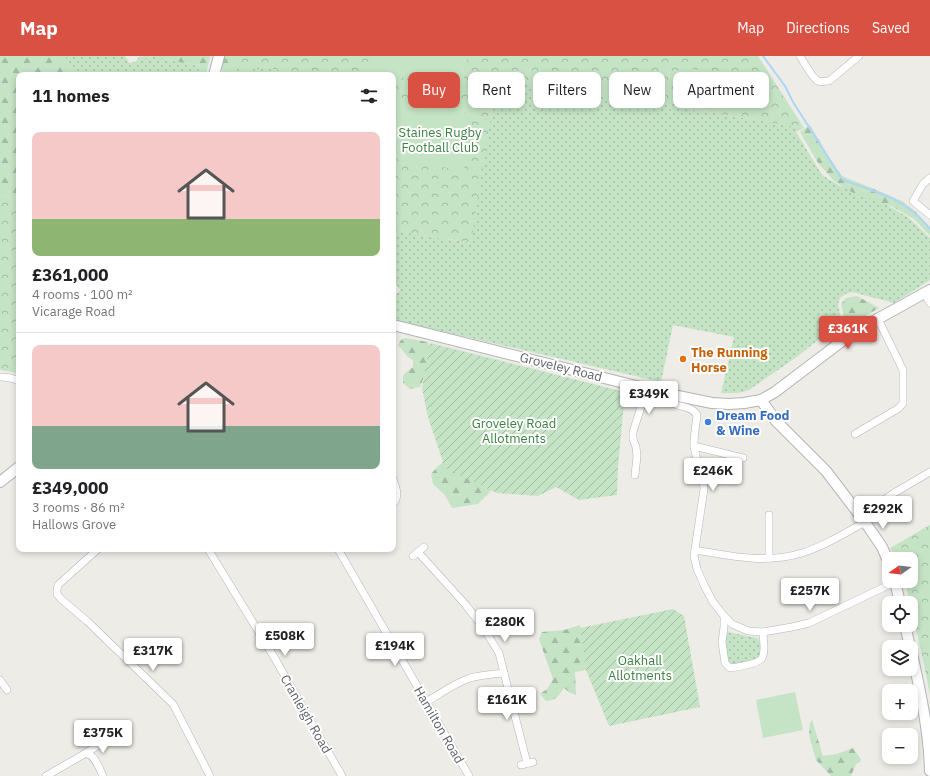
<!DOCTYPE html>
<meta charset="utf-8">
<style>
body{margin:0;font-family:"IBM Plex Sans",sans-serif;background:#f2f2f2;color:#202124;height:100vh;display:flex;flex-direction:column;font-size:15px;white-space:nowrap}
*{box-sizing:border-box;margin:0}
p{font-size:13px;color:#757577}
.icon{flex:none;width:22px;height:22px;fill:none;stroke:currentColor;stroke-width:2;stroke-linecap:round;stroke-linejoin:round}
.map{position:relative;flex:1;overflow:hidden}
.sheet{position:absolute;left:16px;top:16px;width:380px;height:480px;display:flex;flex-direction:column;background:#fff;border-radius:8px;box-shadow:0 2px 6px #0003}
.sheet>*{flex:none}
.banner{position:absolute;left:408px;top:16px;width:380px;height:36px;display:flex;gap:8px}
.needle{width:26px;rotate:256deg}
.controls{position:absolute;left:882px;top:496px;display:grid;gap:8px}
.controls a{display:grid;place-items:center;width:36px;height:36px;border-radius:8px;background:#fff;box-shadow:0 2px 6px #0003;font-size:20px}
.price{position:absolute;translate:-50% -34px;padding:0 9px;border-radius:4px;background:#fff;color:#222;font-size:13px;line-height:26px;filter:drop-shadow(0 1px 2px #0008)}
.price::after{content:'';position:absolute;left:50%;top:24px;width:12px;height:9px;margin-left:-6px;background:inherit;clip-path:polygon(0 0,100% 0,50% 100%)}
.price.active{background:#d85142;color:#fff}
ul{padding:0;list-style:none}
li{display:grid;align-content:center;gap:8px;height:212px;padding:0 16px}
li+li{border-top:1px solid #e0e0e0}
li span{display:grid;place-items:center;height:124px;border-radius:8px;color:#555}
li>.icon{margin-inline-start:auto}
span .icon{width:72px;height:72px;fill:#fffc;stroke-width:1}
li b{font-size:17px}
h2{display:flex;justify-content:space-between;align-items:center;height:48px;padding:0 16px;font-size:17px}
.chip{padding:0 14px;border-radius:8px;background:#fff;box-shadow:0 2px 6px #0003;font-size:14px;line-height:36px}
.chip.active{background:#d85142;color:#fff}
header{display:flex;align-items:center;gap:24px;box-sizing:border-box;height:56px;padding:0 20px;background:#d85142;color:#fff}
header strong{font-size:19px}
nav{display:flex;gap:22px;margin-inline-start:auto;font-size:14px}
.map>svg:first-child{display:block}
</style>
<header>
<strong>Map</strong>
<nav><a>Map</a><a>Directions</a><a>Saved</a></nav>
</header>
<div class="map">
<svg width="930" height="720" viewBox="0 0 930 720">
<defs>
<pattern id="grass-dots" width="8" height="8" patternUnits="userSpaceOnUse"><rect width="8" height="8" fill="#c5e3c5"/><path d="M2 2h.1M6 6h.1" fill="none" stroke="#a3bba4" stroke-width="1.8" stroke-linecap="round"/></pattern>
<pattern id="forest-firs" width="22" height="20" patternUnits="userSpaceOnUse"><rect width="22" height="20" fill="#c5e3c5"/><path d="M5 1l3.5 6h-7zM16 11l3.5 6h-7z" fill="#a3bba4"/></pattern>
<pattern id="park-crowns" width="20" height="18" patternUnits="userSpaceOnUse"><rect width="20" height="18" fill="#c5e3c5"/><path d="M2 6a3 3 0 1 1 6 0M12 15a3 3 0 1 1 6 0" fill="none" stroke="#a3bba4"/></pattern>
<pattern id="garden-furrows" width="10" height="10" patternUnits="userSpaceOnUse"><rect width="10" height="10" fill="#c5e3c5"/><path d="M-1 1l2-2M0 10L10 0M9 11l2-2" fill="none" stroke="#a3bba4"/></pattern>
</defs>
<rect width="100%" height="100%" fill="#eeece6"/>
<g fill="url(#grass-dots)">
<path d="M65 0H125L129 7 135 6 140 0 148 3 151 0 184 7 200 9 198 19H73Z"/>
<path d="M225 4 307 19H223Z"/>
<path d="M479 18 804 72 796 76 822 119 840 130 869 139 908 161 930 182V224L894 247 852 236C833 241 838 250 842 265L798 300 749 334C740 338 730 337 721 337L734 281 673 269 661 326 393 264V243L400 234 393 224V174L470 187 492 51 474 47Z"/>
<path d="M728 576 757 582 760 587V600L756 603 732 609 727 605C726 596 721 583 728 576Z"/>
</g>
<g fill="url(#forest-firs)">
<path d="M0 0H65L73 19H19V141L0 140Z"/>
<path d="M142 0H210L206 19H198L200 9 184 7 151 0 148 3Z"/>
<path d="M223 0H238L267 8 259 13 254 12 246 17 241 16 238 12 234 11C232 16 231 19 224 19 220 13 221 6 223 0Z"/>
<path d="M810 69 827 98 842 120 879 135 902 145 915 155 930 171V180L914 163 893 151 865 141 855 138 834 125 818 107 800 76Z"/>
<path d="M857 240 879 252 846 271 841 248 846 242Z"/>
<path d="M405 282 428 286C433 301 426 316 420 331L410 333 403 327V319L413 311V304L408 301 398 289 401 284Z"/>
<path d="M447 403 495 427 489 437 478 448 452 452 445 439 433 428 431 418 438 410Z"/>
<path d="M580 569 586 614 575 616 576 639 569 636 564 632C558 640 557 644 546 645L540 638 547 633 553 623 539 583 542 576 564 574Z"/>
<path d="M812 664 823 700 837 698 853 692 861 703 860 706 856 708 851 720H831L816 704 809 679 810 667Z"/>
</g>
<g fill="url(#park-crowns)">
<path d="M226 0H758L804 72 479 18 474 47 492 51 471 187 393 174V19H307L225 4Z"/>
<path d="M0 140 19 141V318C13 315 6 316 0 313Z"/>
<path d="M930 469V639L922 599 911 551V547H910L905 525H911V503H897L890 492Z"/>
</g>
<g fill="url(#garden-furrows)">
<path d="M430 287 625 336 618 411 617 439 579 444 556 431 538 440 497 437 445 412 428 361 422 332Z"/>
<path d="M673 553 684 560 700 651 609 670 586 614 580 572Z"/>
</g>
<g fill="#c5e3c5">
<path d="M370 0H468L462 32 393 20V19H386L368 16Z"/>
<path d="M683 11 738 21 732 57 677 48Z"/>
<path d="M393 44 472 58 464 115 393 102Z"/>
<path d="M795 636 803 674 763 682 756 644Z"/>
</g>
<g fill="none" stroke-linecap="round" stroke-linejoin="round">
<path stroke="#add5f7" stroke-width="2" d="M763 0 785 30 793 46 842 123C851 128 862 130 871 134 897 143 913 152 930 173"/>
<defs>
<g id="street">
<path d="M800 0C804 6 812 22 818 25 822 26 825 25 829 25L859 0"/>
<path d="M930 122 923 128 913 145 930 159"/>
<path d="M924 237 930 247"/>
<path d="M0 321C6 321 13 322 19 325"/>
<path d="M668 338 669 345C677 352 692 349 697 359 696 369 694 379 694 388 695 404 703 417 704 433L694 500 697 513 705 531 713 546 724 560 732 568 748 575 763 576 792 571 809 567 895 526"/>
<path d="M855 378 899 352 903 347V314L878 263"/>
<path d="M694 390 743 402"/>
<path d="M635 419 637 400 636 391 633 383V376L647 332"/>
<path d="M393 423C396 433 400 439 393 448"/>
<path d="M769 459V502"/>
<path d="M861 460 894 437 930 416"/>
<path d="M98 493 58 529 57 534V538L61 543 87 565 173 648 210 720"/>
<path d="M208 493 274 601 342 720"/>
<path d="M338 493 469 720"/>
<path d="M695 494C730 500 766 508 802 497 824 490 844 478 865 466"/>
<path d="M418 496 465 548 483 571 499 597 504 617C493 618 481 619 470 622 455 627 440 638 426 646"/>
<path d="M413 500 424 491"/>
<path d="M724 560V571L722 586 725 607 730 612C737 611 759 608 762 602 766 595 763 584 763 576"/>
<path d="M504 617 527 707"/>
<path d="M0 624 7 634"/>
<path d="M86 697C95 699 99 712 103 720"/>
<path d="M521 709 533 706"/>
<path d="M46 720 86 697 118 677"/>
</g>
<g id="secondary">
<path d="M214 19 219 0"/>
<path d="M393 269 668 338 712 347 729 348 744 347 761 344 775 336 854 276 930 234"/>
<path d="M761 344 776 365 826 415 865 466 882 491 889 507"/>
<path d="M0 426 19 411"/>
<path d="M895 525 900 547"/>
<path d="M905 569 910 591"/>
<path d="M911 593C920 634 929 674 930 715"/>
</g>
</defs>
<use href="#street" stroke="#b3b5b9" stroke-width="8"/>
<use href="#secondary" stroke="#b2b4b9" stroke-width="12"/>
<use href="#street" stroke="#fff" stroke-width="7"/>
<use href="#secondary" stroke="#fff" stroke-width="10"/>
</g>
<circle fill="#e8710a" stroke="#fff" stroke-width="1.5" cx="683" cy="303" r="4"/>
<circle fill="#3f7fe0" stroke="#fff" stroke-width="1.5" cx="708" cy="366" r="4"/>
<g text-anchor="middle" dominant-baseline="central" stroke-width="4" stroke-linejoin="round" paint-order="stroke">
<g font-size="13" fill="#3e8243" stroke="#fff">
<text x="440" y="76">Staines Rugby<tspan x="440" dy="15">Football Club</tspan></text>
<text x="514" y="367">Groveley Road<tspan x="514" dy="15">Allotments</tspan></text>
<text x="640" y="604">Oakhall<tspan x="640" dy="15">Allotments</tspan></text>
</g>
<g font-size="13" font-weight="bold" fill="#c56008" stroke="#fff" text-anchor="start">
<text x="691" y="296">The Running<tspan x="691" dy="15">Horse</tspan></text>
</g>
<g font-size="13" fill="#5d6065" stroke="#fff">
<text transform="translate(561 311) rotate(14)">Groveley Road</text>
<text transform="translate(306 658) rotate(60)">Cranleigh Road</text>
<text transform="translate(439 669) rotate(60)">Hamilton Road</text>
</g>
<g font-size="13" font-weight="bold" fill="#366cbe" stroke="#fff" text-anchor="start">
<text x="716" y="359">Dream Food<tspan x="716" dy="15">&amp; Wine</tspan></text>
</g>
</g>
</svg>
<div class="controls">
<a><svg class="needle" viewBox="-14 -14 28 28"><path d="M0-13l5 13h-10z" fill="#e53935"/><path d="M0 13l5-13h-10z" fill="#757577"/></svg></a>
<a><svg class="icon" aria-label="locate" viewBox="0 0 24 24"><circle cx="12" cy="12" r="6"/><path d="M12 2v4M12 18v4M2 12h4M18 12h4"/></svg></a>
<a><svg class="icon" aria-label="layers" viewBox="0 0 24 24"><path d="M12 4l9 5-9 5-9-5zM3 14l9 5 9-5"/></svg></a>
<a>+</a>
<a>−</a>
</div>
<b class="price active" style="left:848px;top:294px">£361K</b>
<b class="price" style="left:649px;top:359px">£349K</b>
<b class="price" style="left:713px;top:436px">£246K</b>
<b class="price" style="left:883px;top:474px">£292K</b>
<b class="price" style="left:810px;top:556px">£257K</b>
<b class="price" style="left:505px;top:587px">£280K</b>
<b class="price" style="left:285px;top:601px">£508K</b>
<b class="price" style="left:395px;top:611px">£194K</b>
<b class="price" style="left:153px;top:616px">£317K</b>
<b class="price" style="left:507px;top:665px">£161K</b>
<b class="price" style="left:103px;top:698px">£375K</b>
<div class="banner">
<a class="chip active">Buy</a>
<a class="chip">Rent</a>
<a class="chip">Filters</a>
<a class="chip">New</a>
<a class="chip">Apartment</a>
</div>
<section class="sheet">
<h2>11 homes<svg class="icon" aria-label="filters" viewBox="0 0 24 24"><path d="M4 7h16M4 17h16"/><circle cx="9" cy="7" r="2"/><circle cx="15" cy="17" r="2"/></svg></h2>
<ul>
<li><span style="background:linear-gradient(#f6c9c9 70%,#8fb573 0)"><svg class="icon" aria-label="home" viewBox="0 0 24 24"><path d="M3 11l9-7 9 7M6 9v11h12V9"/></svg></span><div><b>£361,000</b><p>4 rooms · 100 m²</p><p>Vicarage Road</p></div></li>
<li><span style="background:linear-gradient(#f6c9c9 65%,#7fa58c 0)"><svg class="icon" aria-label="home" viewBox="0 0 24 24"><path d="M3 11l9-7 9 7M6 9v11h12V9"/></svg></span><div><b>£349,000</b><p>3 rooms · 86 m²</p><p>Hallows Grove</p></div></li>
</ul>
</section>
</div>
